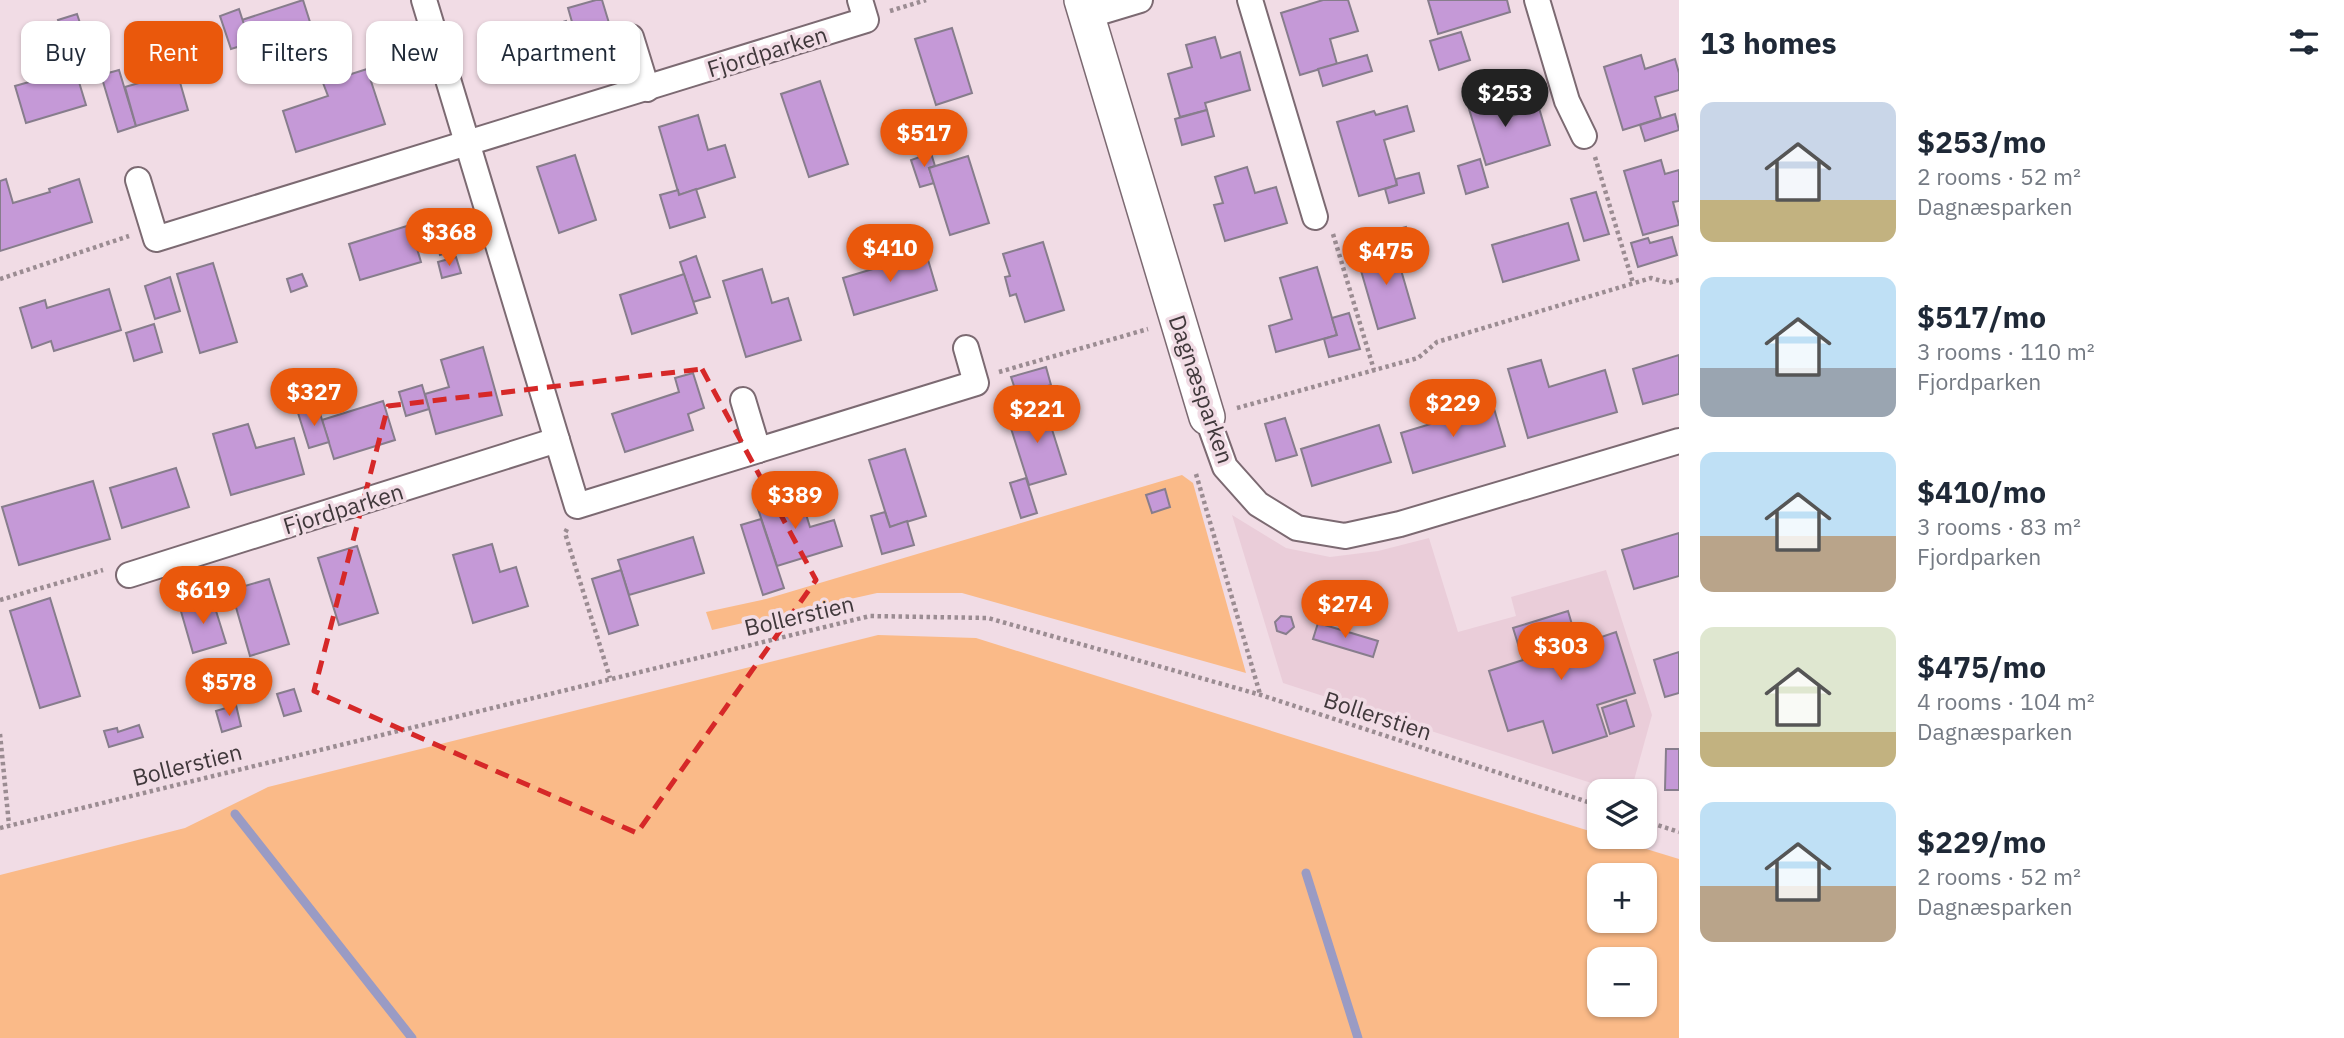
<!DOCTYPE html>
<meta charset="utf-8">
<style>
body{margin:0;font-family:"IBM Plex Sans",sans-serif;background:#f2f2f3;color:#1f2937;height:100vh;display:flex;flex-direction:column;font-size:26px;white-space:nowrap}
*{box-sizing:border-box;margin:0}
p{font-size:23px;color:#747a83}
.icon{flex:none;width:38px;height:38px;fill:none;stroke:currentColor;stroke-width:2;stroke-linecap:round;stroke-linejoin:round}
.map{position:relative;flex:1;overflow:hidden}
.sheet{display:flex;flex-direction:column;background:#fff;width:665px}
.sheet>*{flex:none}
.top-card{position:absolute;left:21px;top:21px;width:665px;height:63px;display:flex;gap:14px}
.controls{position:absolute;left:1587px;top:779px;display:grid;gap:14px}
.controls a{display:grid;place-items:center;width:70px;height:70px;border-radius:14px;background:#fff;box-shadow:0 2px 5px #0004;font-size:35px}
.price{position:absolute;translate:-50% -60px;padding:0 16px;border-radius:24px;background:#ea580c;color:#fff;font-size:23px;line-height:46px;filter:drop-shadow(0 2px 4px #0008)}
.price::after{content:'';position:absolute;left:50%;top:42px;width:21px;height:16px;margin-left:-10px;background:inherit;clip-path:polygon(0 0,100% 0,50% 100%)}
.price.on{background:#222;color:#fff}
ul{padding:0;list-style:none}
li{display:flex;align-items:center;gap:21px;height:175px;padding:0 21px}
li span{display:grid;place-items:center;flex:none;width:196px;height:140px;border-radius:14px;color:#555}
li>.icon{margin-inline-start:auto}
span .icon{width:84px;height:84px;fill:#fffc;stroke-width:1}
li b{font-size:30px}
h2{display:flex;justify-content:space-between;align-items:center;height:84px;padding:0 21px;font-size:30px}
.chip{padding:0 24px;border-radius:14px;background:#fff;box-shadow:0 2px 5px #0004;font-size:24px;line-height:63px}
.chip.on{background:#ea580c;color:#fff}
main{display:flex;flex:1;min-height:0}
.map>svg:first-child{display:block}
</style>
<main>
<div class="map">
<svg width="1679" height="1038" viewBox="0 0 1679 1038">
<rect width="100%" height="100%" fill="#f1dce5"/>
<path fill="#eacdd9" d="M1232 515 1286 548 1330 557 1378 551 1429 538 1458 632 1516 616 1511 597 1606 570 1652 715 1631 791H1616L1283 683Z"/>
<g fill="#faba88" fill-rule="evenodd">
<path d="M1182 475 1193 483 1246 673 962 593H877L712 630 706 612 766 599Z"/>
<path d="M878 635 976 638 1599 834 1600 836 1607 837 1679 859V1038H0V875L185 828 268 787ZM1600 875H1645V920H1600ZM1600 959H1645V1004H1600Z"/>
</g>
<g fill="none" stroke-linecap="round" stroke-linejoin="round">
<g stroke="#9a9bc4" stroke-width="9">
<path d="M235 814 412 1038"/>
<path d="M1306 873 1358 1038"/>
</g>
</g>
<g fill="#c599d7" stroke="#877d8c" stroke-width="2">
<path d="M303 0 316 41 256 61 242 20Z"/>
<path d="M596 0H602L612 33 578 43 568 8Z"/>
<path d="M1323 0H1348L1358 31 1330 39 1337 64 1300 75 1281 13Z"/>
<path d="M1428 0H1507L1510 12 1438 34Z"/>
<path d="M239 9 250 43 231 49 220 16Z"/>
<path d="M77 14 83 32 64 38 58 20Z"/>
<path d="M566 21 578 61 509 82 497 42Z"/>
<path d="M952 28 972 93 936 105 915 39Z"/>
<path d="M1461 32 1470 60 1439 70 1430 41Z"/>
<path d="M1215 37 1221 58 1240 52 1250 90 1205 103 1207 110 1180 117 1168 74 1192 67 1186 45Z"/>
<path d="M1367 55 1372 71 1323 86 1318 69Z"/>
<path d="M1641 55 1645 69 1675 59 1679 73V90L1655 97 1661 118 1623 130 1604 67Z"/>
<path d="M75 69 86 105 26 123 15 86Z"/>
<path d="M367 69 385 124 296 152 283 111 328 96 323 83Z"/>
<path d="M119 70 136 126 118 132 101 75Z"/>
<path d="M177 72 188 110 136 126 125 87Z"/>
<path d="M820 81 848 164 809 177 781 94Z"/>
<path d="M1497 90 1505 118 1539 108 1550 145 1486 165 1466 99Z"/>
<path d="M1407 106 1414 131 1384 140 1397 185 1359 196 1337 122 1374 111 1376 115Z"/>
<path d="M1207 110 1214 136 1182 145 1175 119Z"/>
<path d="M1675 114 1679 130 1645 141 1640 125Z"/>
<path d="M698 115 708 150 725 145 735 177 679 195 659 127Z"/>
<path d="M931 153 935 166 929 168 934 183 920 187 911 160Z"/>
<path d="M575 155 596 220 559 233 537 167Z"/>
<path d="M968 156 989 223 950 235 929 168Z"/>
<path d="M1480 159 1488 187 1466 194 1458 166Z"/>
<path d="M1661 160 1665 174 1679 170V201L1673 202 1679 225 1643 235 1624 171Z"/>
<path d="M1247 167 1255 193 1276 187 1287 223 1225 241 1214 205 1223 203 1215 177Z"/>
<path d="M1419 173 1424 193 1389 203 1385 189 1397 185 1396 179Z"/>
<path d="M6 179 13 203 50 192 49 189 79 179 92 222 0 251V181Z"/>
<path d="M696 189 705 217 670 228 660 195 678 190 679 195Z"/>
<path d="M1596 192 1609 234 1584 241 1571 199Z"/>
<path d="M443 217 453 251 440 255 430 221Z"/>
<path d="M1568 223 1579 260 1503 282 1492 245Z"/>
<path d="M410 225 421 262 360 280 349 244Z"/>
<path d="M1406 227 1411 244 1378 251 1373 236Z"/>
<path d="M1672 237 1677 255 1638 267 1631 243 1648 238 1650 243Z"/>
<path d="M1043 242 1064 310 1025 322 1016 294 1010 296 1005 277 1010 276 1003 254Z"/>
<path d="M1394 246 1415 318 1378 329 1357 257Z"/>
<path d="M926 253 937 290 854 315 843 278Z"/>
<path d="M696 256 710 297 693 302 680 262Z"/>
<path d="M456 257 461 273 442 278 438 262Z"/>
<path d="M213 263 237 342 200 353 177 274Z"/>
<path d="M1317 267 1337 335 1276 352 1269 326 1292 319 1280 278Z"/>
<path d="M762 269 772 303 788 298 801 340 746 357 723 281Z"/>
<path d="M302 274 307 286 291 292 287 279Z"/>
<path d="M684 274 697 313 632 334 620 295Z"/>
<path d="M170 277 180 311 155 319 145 286Z"/>
<path d="M109 289 121 330 54 351 51 341 32 348 20 308 45 300 47 308Z"/>
<path d="M1349 313 1360 349 1329 357 1324 339 1337 335 1332 318Z"/>
<path d="M154 324 162 352 134 361 126 333Z"/>
<path d="M483 347 502 415 436 434 425 394 449 387 441 360Z"/>
<path d="M1679 355V394L1643 404 1633 369Z"/>
<path d="M1541 360 1549 387 1605 370 1617 412 1528 438 1508 369Z"/>
<path d="M1046 367 1051 385 1017 395 1011 377Z"/>
<path d="M693 373 704 408 688 414 693 430 625 452 612 414 679 392 675 378Z"/>
<path d="M422 385 429 409 406 416 399 392Z"/>
<path d="M383 401 395 440 334 459 322 420Z"/>
<path d="M1044 404 1066 474 1029 485 1007 416Z"/>
<path d="M1493 405 1505 446 1413 473 1401 433Z"/>
<path d="M318 407 329 442 309 448 298 413Z"/>
<path d="M1285 418 1297 455 1276 461 1265 424Z"/>
<path d="M248 424 256 448 294 438 304 474 231 495 213 434Z"/>
<path d="M1379 425 1391 462 1312 486 1301 449Z"/>
<path d="M905 449 926 516 890 527 869 460Z"/>
<path d="M176 468 189 507 122 528 110 488Z"/>
<path d="M1026 478 1037 513 1021 518 1010 483Z"/>
<path d="M93 481 110 539 19 565 2 507Z"/>
<path d="M1165 489 1170 507 1152 513 1146 495Z"/>
<path d="M799 492 810 527 834 520 842 546 777 566 757 506Z"/>
<path d="M885 512 890 527 907 521 914 545 882 554 871 516Z"/>
<path d="M761 519 784 588 763 595 741 525Z"/>
<path d="M1679 533V576L1634 589 1622 550Z"/>
<path d="M693 537 704 573 629 595 618 560Z"/>
<path d="M492 544 500 572 516 567 528 606 473 623 453 555Z"/>
<path d="M357 546 378 613 339 625 318 558Z"/>
<path d="M621 570 638 625 609 634 592 579Z"/>
<path d="M269 579 289 644 250 656 231 590Z"/>
<path d="M50 598 80 696 40 708 10 611Z"/>
<path d="M212 598 226 643 193 653 180 608Z"/>
<path d="M1568 611 1578 645 1616 632 1635 693 1597 705 1607 736 1553 753 1543 721 1508 731 1489 671 1523 660 1513 628Z"/>
<path d="M1281 616 1291 617 1294 627 1286 634 1277 631 1275 622Z"/>
<path d="M1318 623 1378 641 1373 657 1313 639Z"/>
<path d="M1679 652V693L1665 697 1654 660Z"/>
<path d="M294 689 301 711 284 716 277 694Z"/>
<path d="M1626 700 1634 726 1610 734 1602 708Z"/>
<path d="M236 705 241 726 222 732 216 711Z"/>
<path d="M139 725 143 737 109 747 104 731 117 728 118 732Z"/>
<path d="M1666 749H1679V790H1665Z"/>
</g>
<g fill="none" stroke-linecap="round" stroke-linejoin="round">
<defs>
<g id="street">
<path d="M424 0 577 506 976 383 966 348"/>
<path d="M1250 0 1315 217"/>
<path d="M1537 0 1567 101 1584 136"/>
<path d="M1087 16 1140 0"/>
<path d="M631 37 647 89"/>
<path d="M138 180 156 239 866 20 860 0"/>
<path d="M743 400 758 450"/>
<path d="M1207 417 1225 467 1258 504 1297 528 1345 536 1400 524 1679 441"/>
<path d="M129 575 557 440"/>
</g>
<path id="secondary" d="M1082 0 1207 417"/>
</defs>
<use href="#street" stroke="#7c6a72" stroke-width="28"/>
<use href="#secondary" stroke="#7c6a72" stroke-width="38"/>
<g stroke="#9b8c92" stroke-width="4.5" stroke-dasharray="3.5 3.5" stroke-linecap="butt">
<path d="M890 11 926 0"/>
<path d="M1595 157 1633 283"/>
<path d="M1333 234 1374 370"/>
<path d="M0 279 129 236"/>
<path d="M999 372 1148 329"/>
<path d="M1237 408 1418 358 1437 342 1651 278 1669 283 1679 280"/>
<path d="M1196 474 1260 694"/>
<path d="M567 529 565 533 610 678"/>
<path d="M0 600 103 570"/>
<path d="M0 734 9 825"/>
<path d="M1645 821 1679 832"/>
<path d="M0 828 870 616 988 618 1261 695 1600 806"/>
</g>
<use href="#street" stroke="#fff" stroke-width="24"/>
<use href="#secondary" stroke="#fff" stroke-width="35"/>
</g>
<path fill="none" stroke="#d62828" stroke-width="5" stroke-dasharray="14 9" stroke-linejoin="round" d="M702 369 816 580 637 833 314 691 388 406Z"/>
<g text-anchor="middle" dominant-baseline="central" stroke-width="7" stroke-linejoin="round" paint-order="stroke">
<g font-size="23" fill="#40383b" stroke="#f1dce5">
<text transform="translate(767 51) rotate(-17)">Fjordparken</text>
<text transform="translate(1202 389) rotate(71)">Dagnæsparken</text>
<text transform="translate(343 508) rotate(-17)">Fjordparken</text>
<text transform="translate(799 615) rotate(-13)">Bollerstien</text>
<text transform="translate(1378 715) rotate(18)">Bollerstien</text>
<text transform="translate(187 764) rotate(-14)">Bollerstien</text>
</g>
</g>
</svg>
<div class="controls">
<a><svg class="icon" aria-label="layers" viewBox="0 0 24 24"><path d="M12 4l9 5-9 5-9-5zM3 14l9 5 9-5"/></svg></a>
<a>+</a>
<a>−</a>
</div>
<b class="price on" style="left:1505px;top:129px">$253</b>
<b class="price" style="left:924px;top:169px">$517</b>
<b class="price" style="left:449px;top:268px">$368</b>
<b class="price" style="left:890px;top:284px">$410</b>
<b class="price" style="left:1386px;top:287px">$475</b>
<b class="price" style="left:314px;top:428px">$327</b>
<b class="price" style="left:1453px;top:439px">$229</b>
<b class="price" style="left:1037px;top:445px">$221</b>
<b class="price" style="left:795px;top:531px">$389</b>
<b class="price" style="left:203px;top:626px">$619</b>
<b class="price" style="left:1345px;top:640px">$274</b>
<b class="price" style="left:1561px;top:682px">$303</b>
<b class="price" style="left:229px;top:718px">$578</b>
<div class="top-card">
<a class="chip">Buy</a>
<a class="chip on">Rent</a>
<a class="chip">Filters</a>
<a class="chip">New</a>
<a class="chip">Apartment</a>
</div>
</div>
<section class="sheet">
<h2>13 homes<svg class="icon" aria-label="filters" viewBox="0 0 24 24"><path d="M4 7h16M4 17h16"/><circle cx="9" cy="7" r="2"/><circle cx="15" cy="17" r="2"/></svg></h2>
<ul>
<li><span style="background:linear-gradient(#c9d6e8 70%,#c2b280 0)"><svg class="icon" aria-label="home" viewBox="0 0 24 24"><path d="M3 11l9-7 9 7M6 9v11h12V9"/></svg></span><div><b>$253/mo</b><p>2 rooms · 52 m²</p><p>Dagnæsparken</p></div></li>
<li><span style="background:linear-gradient(#bfe0f5 65%,#9aa5b1 0)"><svg class="icon" aria-label="home" viewBox="0 0 24 24"><path d="M3 11l9-7 9 7M6 9v11h12V9"/></svg></span><div><b>$517/mo</b><p>3 rooms · 110 m²</p><p>Fjordparken</p></div></li>
<li><span style="background:linear-gradient(#bfe0f5 60%,#b9a48a 0)"><svg class="icon" aria-label="home" viewBox="0 0 24 24"><path d="M3 11l9-7 9 7M6 9v11h12V9"/></svg></span><div><b>$410/mo</b><p>3 rooms · 83 m²</p><p>Fjordparken</p></div></li>
<li><span style="background:linear-gradient(#dfe7d0 75%,#c2b280 0)"><svg class="icon" aria-label="home" viewBox="0 0 24 24"><path d="M3 11l9-7 9 7M6 9v11h12V9"/></svg></span><div><b>$475/mo</b><p>4 rooms · 104 m²</p><p>Dagnæsparken</p></div></li>
<li><span style="background:linear-gradient(#bfe0f5 60%,#b9a48a 0)"><svg class="icon" aria-label="home" viewBox="0 0 24 24"><path d="M3 11l9-7 9 7M6 9v11h12V9"/></svg></span><div><b>$229/mo</b><p>2 rooms · 52 m²</p><p>Dagnæsparken</p></div></li>
</ul>
</section>
</main>
